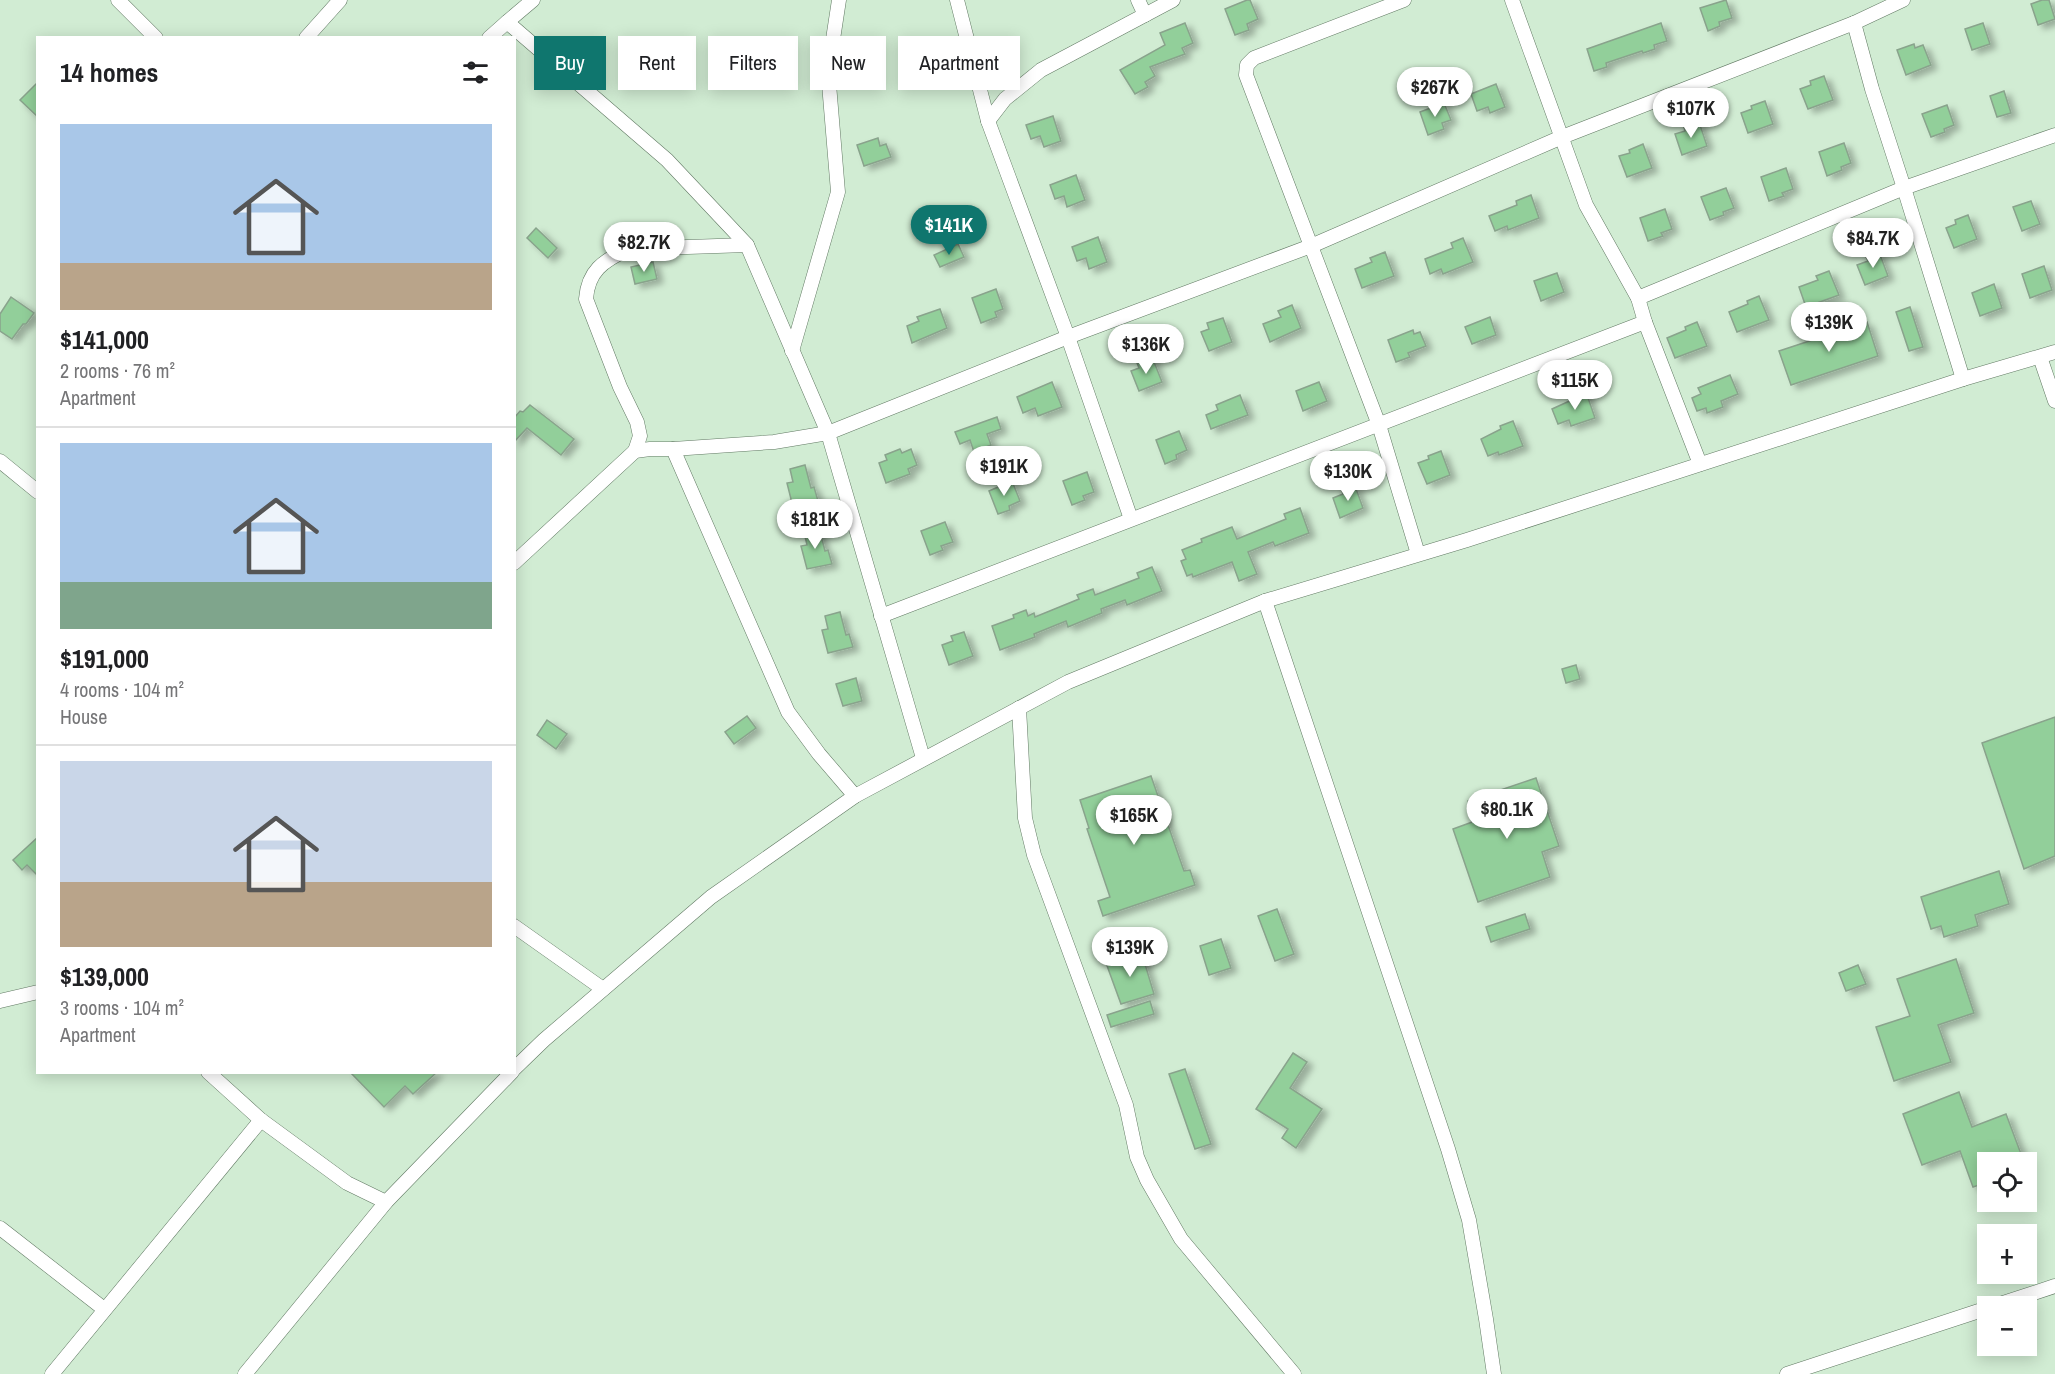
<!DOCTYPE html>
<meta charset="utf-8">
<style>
body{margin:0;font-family:"Archivo Narrow",sans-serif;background:#f6f6f6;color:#202124;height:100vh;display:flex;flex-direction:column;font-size:22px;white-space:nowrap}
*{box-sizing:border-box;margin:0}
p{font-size:20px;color:#757577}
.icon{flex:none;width:33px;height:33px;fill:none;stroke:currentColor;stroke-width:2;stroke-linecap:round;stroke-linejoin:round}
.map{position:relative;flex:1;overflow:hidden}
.details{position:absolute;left:36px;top:36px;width:480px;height:1038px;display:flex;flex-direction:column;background:#fff;border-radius:0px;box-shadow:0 3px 15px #0003}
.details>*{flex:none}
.hud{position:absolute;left:534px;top:36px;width:570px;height:54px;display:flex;gap:12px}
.fabs{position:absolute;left:1977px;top:1152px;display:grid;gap:12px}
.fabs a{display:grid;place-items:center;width:60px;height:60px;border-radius:0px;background:#fff;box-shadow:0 3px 15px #0003;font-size:30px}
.price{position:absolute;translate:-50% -51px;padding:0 14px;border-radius:21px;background:#fff;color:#222;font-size:20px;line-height:39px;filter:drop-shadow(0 2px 3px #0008)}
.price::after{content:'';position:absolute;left:50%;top:36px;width:18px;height:14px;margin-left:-9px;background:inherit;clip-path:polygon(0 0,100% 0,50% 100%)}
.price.current{background:#0f766e;color:#fff}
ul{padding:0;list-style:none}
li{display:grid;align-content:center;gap:12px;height:318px;padding:0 24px}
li+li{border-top:2px solid #e0e0e0}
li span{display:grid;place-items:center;height:186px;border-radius:0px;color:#555}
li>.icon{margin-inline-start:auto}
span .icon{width:108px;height:108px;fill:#fffc;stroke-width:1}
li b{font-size:26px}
h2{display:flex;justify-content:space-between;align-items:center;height:72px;padding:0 24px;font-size:26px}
.tag{padding:0 21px;border-radius:0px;background:#fff;box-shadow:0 3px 15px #0003;font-size:21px;line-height:54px}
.tag.current{background:#0f766e;color:#fff}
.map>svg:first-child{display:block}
</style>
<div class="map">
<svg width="2055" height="1374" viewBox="0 0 2055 1374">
<defs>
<filter id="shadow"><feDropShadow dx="6" dy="4" stdDeviation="3" flood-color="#0004"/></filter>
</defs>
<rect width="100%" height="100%" fill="#d1ecd3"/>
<g fill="#92cf9a" stroke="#89a38c" stroke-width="1.5" filter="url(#shadow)">
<path d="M1247 0H1250L1258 19 1247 24 1249 30 1235 35 1225 9Z"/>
<path d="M1726 0 1732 18 1719 22 1720 26 1708 31 1700 8Z"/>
<path d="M2042 0H2049L2055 19 2038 25 2031 4Z"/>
<path d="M1185 23 1193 43 1182 48 1185 54 1150 67 1155 76 1145 82 1148 87 1135 94 1120 70 1165 45 1160 33Z"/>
<path d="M1661 23 1667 41 1654 45 1655 49 1643 53 1642 51 1606 63 1607 67 1594 71 1587 49Z"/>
<path d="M1983 23 1990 44 1972 50 1965 29Z"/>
<path d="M1914 44 1915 48 1923 45 1931 65 1906 75 1897 50Z"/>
<path d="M1824 76 1833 100 1808 109 1800 89 1811 85 1810 81Z"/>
<path d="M38 82V117L20 100Z"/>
<path d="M1496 84 1505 107 1490 113 1488 107 1477 111 1471 94Z"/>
<path d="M2004 91 2011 113 1997 117 1990 96Z"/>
<path d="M1765 101 1773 124 1748 133 1741 113 1752 109 1751 106Z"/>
<path d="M1444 103 1451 120 1442 123 1444 129 1428 135 1420 112Z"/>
<path d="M1947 105 1954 125 1944 129 1945 132 1931 137 1922 114Z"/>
<path d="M1053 116 1061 141 1044 147 1040 136 1031 139 1026 125Z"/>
<path d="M1699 122 1707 146 1682 155 1675 134 1685 131 1684 127Z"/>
<path d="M878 138 880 146 886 144 891 157 864 166 857 145Z"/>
<path d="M1844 143 1851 163 1841 167 1842 170 1827 176 1819 152Z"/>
<path d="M1643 144 1652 168 1627 177 1619 156 1630 153 1629 150Z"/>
<path d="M1786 168 1793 189 1782 193 1784 196 1769 201 1761 177Z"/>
<path d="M1076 175 1085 200 1067 207 1064 196 1055 199 1050 185Z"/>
<path d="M1726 188 1734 208 1723 212 1724 215 1710 220 1701 197Z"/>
<path d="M1531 195 1539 218 1508 230 1507 226 1495 231 1489 216 1517 205 1516 201Z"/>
<path d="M2031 201 2040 224 2022 231 2013 207Z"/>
<path d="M1665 209 1672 229 1661 233 1663 236 1648 241 1640 218Z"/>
<path d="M1968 215 1977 239 1954 248 1946 228 1956 224 1955 220Z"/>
<path d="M536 228 557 248 548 258 527 238Z"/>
<path d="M1098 237 1107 262 1089 269 1086 258 1077 261 1072 247Z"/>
<path d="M1463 238 1473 262 1443 274 1441 269 1430 274 1425 259 1453 248 1451 243Z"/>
<path d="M958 244 964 257 940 267 934 255Z"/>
<path d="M1385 252 1394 276 1362 288 1355 269 1372 262 1370 258Z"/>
<path d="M1879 252 1888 276 1865 285 1857 265 1868 261 1866 257Z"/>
<path d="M653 262 657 279 635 284 631 267Z"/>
<path d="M2044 266 2052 290 2030 298 2022 274Z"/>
<path d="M1829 271 1839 295 1806 307 1799 287 1818 280 1816 276Z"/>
<path d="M1557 273 1564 292 1541 301 1534 281Z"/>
<path d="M1994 284 2002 308 1980 316 1972 293Z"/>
<path d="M996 289 1003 309 995 312 997 317 981 323 972 298Z"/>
<path d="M1759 296 1769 320 1737 332 1729 312 1748 304 1747 301Z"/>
<path d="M11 297 34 313 26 324H23L12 339 0 331V314Z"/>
<path d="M1292 305 1301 328 1270 342 1263 324 1281 317 1278 311Z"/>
<path d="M1910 307 1923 347 1909 351 1896 312Z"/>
<path d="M940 309 947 328 912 343 907 326 919 321 917 317Z"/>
<path d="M1490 317 1496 335 1472 344 1465 327Z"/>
<path d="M1223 318 1232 342 1209 351 1201 332 1209 329 1207 323Z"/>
<path d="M1697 322 1707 346 1675 358 1667 338 1686 330 1685 327Z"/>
<path d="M1867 322 1878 356 1791 385 1779 351Z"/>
<path d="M1413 330 1414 334 1420 332 1426 346 1408 353 1410 357 1396 362 1388 340Z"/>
<path d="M1152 357 1162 382 1139 391 1131 371 1139 368 1137 363Z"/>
<path d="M1730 375 1738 394 1721 401 1723 407 1707 413 1706 408 1697 411 1692 398 1701 394 1698 388Z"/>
<path d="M1052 382 1062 407 1038 416 1035 408 1023 413 1017 397Z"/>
<path d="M1319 382 1327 401 1303 411 1296 391Z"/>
<path d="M1586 392 1595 418 1571 426 1569 420 1558 424 1552 409 1574 399 1573 396Z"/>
<path d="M1240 395 1248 415 1211 429 1206 415 1218 410 1216 405Z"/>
<path d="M530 405 574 439 561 455 527 428 514 442V418L520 411 523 412Z"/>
<path d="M997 417 1001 429 987 434 991 445 974 452 970 440 960 444 955 432Z"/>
<path d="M1513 421 1523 446 1499 455 1498 452 1488 456 1481 439 1501 429 1500 426Z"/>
<path d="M1179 431 1187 450 1176 455 1177 459 1165 464 1156 440Z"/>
<path d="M900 449 902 453 911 449 917 465 908 469 910 474 886 483 879 463 887 460 885 455Z"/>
<path d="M1441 451 1450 475 1427 484 1418 463 1429 459 1428 456Z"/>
<path d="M805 465 811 488 814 487 818 501 793 507 787 483 793 482 790 469Z"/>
<path d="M1087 472 1094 492 1083 496 1085 500 1072 505 1063 481Z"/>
<path d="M1012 481 1020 501 1009 506 1010 510 998 514 989 491Z"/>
<path d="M1355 486 1363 508 1340 518 1333 498 1343 494 1342 491Z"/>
<path d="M1300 508 1309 533 1275 546 1273 542 1248 552 1257 574 1239 581 1232 562 1193 577 1192 574 1187 576 1181 561 1186 559 1182 550 1202 542 1201 539 1232 527 1237 539 1286 519 1284 514Z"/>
<path d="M945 522 953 542 941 546 943 550 930 555 921 531Z"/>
<path d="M819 528 825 551 828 550 832 564 807 569 801 546 807 545 804 532Z"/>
<path d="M1152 567 1162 591 1127 605 1125 600 1101 609 1102 613 1068 627 1066 621 1034 634 1035 637 1000 650 992 626 1014 618 1013 615 1026 610 1028 616 1034 613 1035 617 1079 599 1077 595 1093 589 1095 595 1139 578 1137 573Z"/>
<path d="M840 612 846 635 849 634 853 647 828 653 822 630 828 629 825 616Z"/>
<path d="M964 632 973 656 949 665 942 645 953 641 951 636Z"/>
<path d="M1576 665 1580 679 1566 683 1562 669Z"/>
<path d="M856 678 862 701 843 706 836 684Z"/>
<path d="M747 716 756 728 734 744 725 732Z"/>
<path d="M2055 717V856L2024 869 1982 743Z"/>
<path d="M547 720 567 734 556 749 537 735Z"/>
<path d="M1151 776 1184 871 1190 870 1195 885 1103 916 1098 901 1110 897 1087 829 1089 828 1080 800Z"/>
<path d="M1536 778 1559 846 1542 852 1550 877 1478 902 1453 829 1475 821 1468 801Z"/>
<path d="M38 837V876L27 865 22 870 13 860Z"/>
<path d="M1999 871 2009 904 1975 915 1978 926 1944 937 1941 926 1931 929 1921 897Z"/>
<path d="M1277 909 1294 954 1275 961 1258 916Z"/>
<path d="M1525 914 1530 929 1491 942 1486 927Z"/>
<path d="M1221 939 1231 968 1209 975 1200 946Z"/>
<path d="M1141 951 1154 994 1121 1004 1106 963Z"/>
<path d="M1956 959 1974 1013 1938 1025 1951 1062 1894 1081 1876 1027 1910 1016 1897 979Z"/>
<path d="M1858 965 1866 984 1846 991 1839 973Z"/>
<path d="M1150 1001 1154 1014 1111 1027 1107 1015Z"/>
<path d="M1293 1053 1307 1062 1290 1088 1322 1109 1296 1148 1282 1138 1288 1129 1256 1109Z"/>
<path d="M1185 1069 1211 1144 1195 1149 1169 1074Z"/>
<path d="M350 1072H437L413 1094 405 1086 384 1107Z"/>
<path d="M1959 1092 1972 1127 2006 1114 2024 1162H1988V1182L1973 1187 1960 1151 1922 1165 1903 1114Z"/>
</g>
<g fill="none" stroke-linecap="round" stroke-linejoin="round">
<defs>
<g id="street">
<path d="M118 0 156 38"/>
<path d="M957 0 988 121 1068 337 1131 519"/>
<path d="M1138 0 1145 15"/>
<path d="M1404 0 1254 58 1247 65 1246 75 1379 425 1418 554"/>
<path d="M1512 0 1586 205 1638 298 1645 322 1700 464"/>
<path d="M507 22 533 0"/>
<path d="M1854 23 1872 89 1904 188 1963 379"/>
<path d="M306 38 340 0"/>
<path d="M489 38 507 22 667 160 747 245 828 433 774 442 673 449H650L635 451 514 563"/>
<path d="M988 121 1005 99 1041 70 1173 0"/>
<path d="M1638 298 1904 188 2055 135"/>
<path d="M792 351 838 192 828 72 839 0"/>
<path d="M2040 357 2055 401"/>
<path d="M673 449 788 712 819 754 855 796"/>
<path d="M635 451 640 436 637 422 620 387 586 299C588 271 603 261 628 249L747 245"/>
<path d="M0 461 38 492"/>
<path d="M1265 601 1448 1149 1469 1220 1486 1319 1494 1374"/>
<path d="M881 616 1645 322"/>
<path d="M1019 708 1025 818 1034 855 1126 1105 1137 1157 1147 1180 1181 1239 1294 1374"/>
<path d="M923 758 828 433 1068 337 1311 246 1562 137 1854 23 1903 0"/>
<path d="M514 926 603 989"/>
<path d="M0 1001 38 992"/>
<path d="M514 1069 544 1040 711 897 855 796 1068 682 1265 601 1467 540 1963 379 2055 352"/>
<path d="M208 1072 261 1120 347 1183 386 1202"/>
<path d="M0 1228 104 1309"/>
<path d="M1994 1306 2055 1286"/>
<path d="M52 1374 261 1120"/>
<path d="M245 1374 386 1202 512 1072"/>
<path d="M1787 1374 1988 1308"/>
</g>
</defs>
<use href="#street" stroke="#617963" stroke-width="15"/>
<use href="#street" stroke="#fff" stroke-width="14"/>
</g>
</svg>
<div class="fabs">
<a><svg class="icon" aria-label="locate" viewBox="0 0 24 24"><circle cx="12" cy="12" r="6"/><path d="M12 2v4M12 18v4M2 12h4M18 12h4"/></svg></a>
<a>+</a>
<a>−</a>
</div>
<b class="price" style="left:1435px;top:118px">$267K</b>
<b class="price" style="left:1691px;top:139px">$107K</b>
<b class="price current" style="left:949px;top:256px">$141K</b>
<b class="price" style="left:1873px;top:269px">$84.7K</b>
<b class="price" style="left:644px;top:273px">$82.7K</b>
<b class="price" style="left:1829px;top:353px">$139K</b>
<b class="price" style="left:1146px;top:375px">$136K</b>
<b class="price" style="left:1575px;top:411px">$115K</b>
<b class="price" style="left:1004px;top:497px">$191K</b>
<b class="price" style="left:1348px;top:502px">$130K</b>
<b class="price" style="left:815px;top:550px">$181K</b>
<b class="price" style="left:1507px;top:840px">$80.1K</b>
<b class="price" style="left:1134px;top:846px">$165K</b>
<b class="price" style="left:1130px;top:978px">$139K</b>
<div class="hud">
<a class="tag current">Buy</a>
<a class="tag">Rent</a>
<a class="tag">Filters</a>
<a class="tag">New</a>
<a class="tag">Apartment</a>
</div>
<section class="details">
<h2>14 homes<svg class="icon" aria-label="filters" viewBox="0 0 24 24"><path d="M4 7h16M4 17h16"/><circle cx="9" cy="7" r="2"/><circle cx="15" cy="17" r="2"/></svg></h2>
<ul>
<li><span style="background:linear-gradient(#a9c7e8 75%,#b9a48a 0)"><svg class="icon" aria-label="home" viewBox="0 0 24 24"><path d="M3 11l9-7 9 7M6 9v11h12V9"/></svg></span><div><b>$141,000</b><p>2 rooms · 76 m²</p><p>Apartment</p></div></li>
<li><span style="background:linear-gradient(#a9c7e8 75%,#7fa58c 0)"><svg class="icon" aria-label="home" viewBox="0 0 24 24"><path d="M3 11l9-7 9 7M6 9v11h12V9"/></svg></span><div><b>$191,000</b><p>4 rooms · 104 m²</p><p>House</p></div></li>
<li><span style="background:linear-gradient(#c9d6e8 65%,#b9a48a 0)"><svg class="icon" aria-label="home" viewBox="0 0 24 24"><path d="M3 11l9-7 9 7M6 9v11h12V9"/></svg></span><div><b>$139,000</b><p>3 rooms · 104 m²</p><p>Apartment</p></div></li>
</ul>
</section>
</div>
